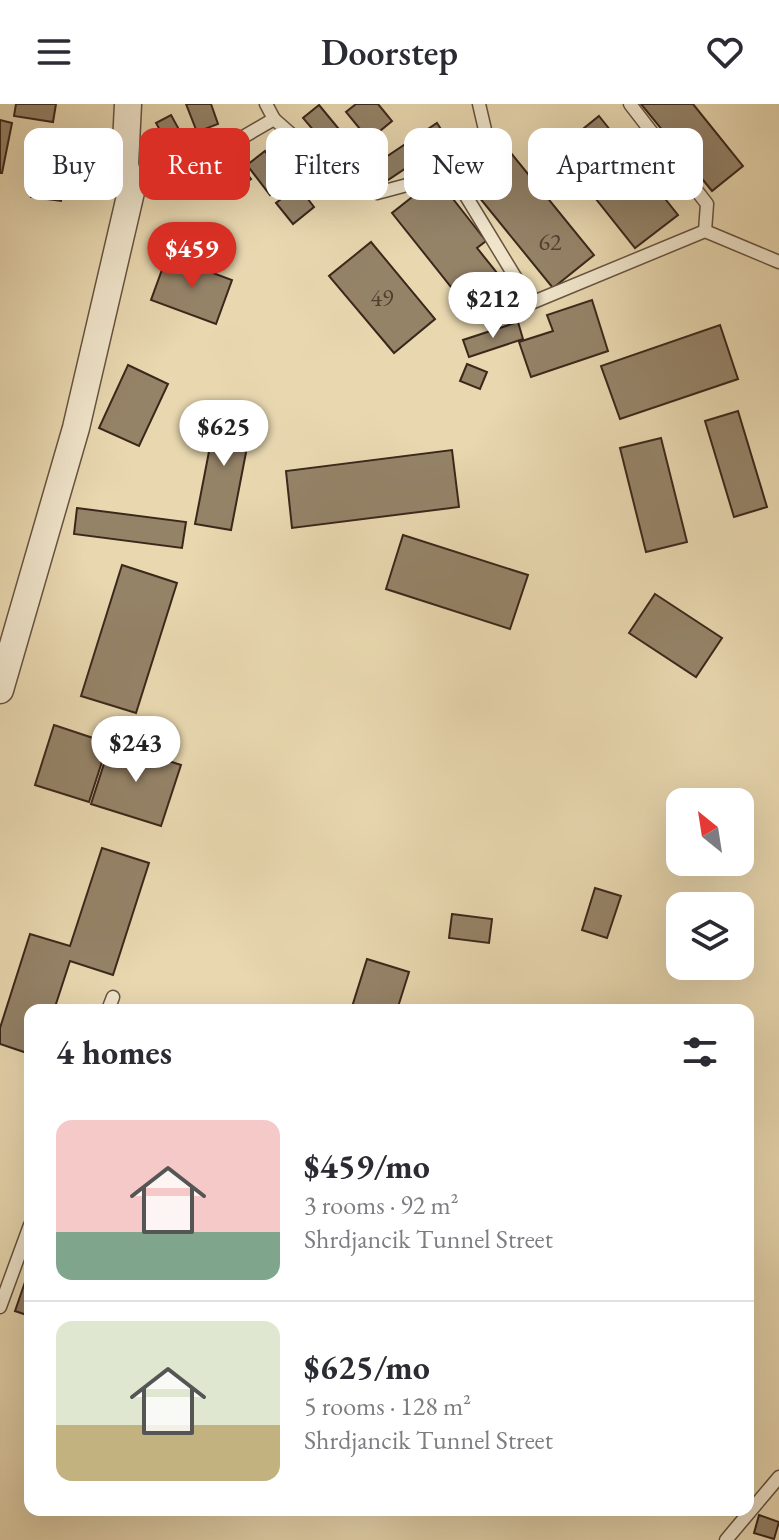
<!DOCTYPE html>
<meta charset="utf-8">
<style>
body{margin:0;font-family:"EB Garamond",serif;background:#f2f2f3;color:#2b2b33;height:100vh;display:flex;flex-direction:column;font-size:30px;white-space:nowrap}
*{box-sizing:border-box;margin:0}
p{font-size:26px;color:#7c7c81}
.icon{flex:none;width:44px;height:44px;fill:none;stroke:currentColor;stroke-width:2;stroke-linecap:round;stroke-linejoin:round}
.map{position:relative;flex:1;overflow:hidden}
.side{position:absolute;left:24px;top:900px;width:730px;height:512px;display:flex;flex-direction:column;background:#fff;border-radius:16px;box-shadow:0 8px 32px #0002}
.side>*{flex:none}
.banner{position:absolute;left:24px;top:24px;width:732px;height:72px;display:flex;gap:16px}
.needle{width:52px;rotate:330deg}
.fabs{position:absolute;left:666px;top:684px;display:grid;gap:16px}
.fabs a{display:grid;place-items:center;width:88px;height:88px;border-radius:16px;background:#fff;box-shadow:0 8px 32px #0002;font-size:40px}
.price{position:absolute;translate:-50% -68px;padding:0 18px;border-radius:28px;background:#fff;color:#222;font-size:26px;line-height:52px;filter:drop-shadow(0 2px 4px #0008)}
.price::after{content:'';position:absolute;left:50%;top:48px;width:24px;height:18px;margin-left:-12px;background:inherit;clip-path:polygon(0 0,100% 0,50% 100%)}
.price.current{background:#d93025;color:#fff}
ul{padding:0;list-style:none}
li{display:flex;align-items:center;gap:24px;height:200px;padding:0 32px}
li+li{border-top:2px solid #e1e1e2}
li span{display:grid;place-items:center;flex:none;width:224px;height:160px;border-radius:16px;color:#555}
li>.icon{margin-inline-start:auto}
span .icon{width:96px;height:96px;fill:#fffc;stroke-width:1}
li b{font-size:34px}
h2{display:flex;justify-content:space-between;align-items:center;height:96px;padding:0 32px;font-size:34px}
.pill{padding:0 28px;border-radius:16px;background:#fff;box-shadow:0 8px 32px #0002;font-size:28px;line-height:72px}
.pill.current{background:#d93025;color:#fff}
header{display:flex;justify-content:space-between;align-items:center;height:104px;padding:0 32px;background:#fff;font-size:36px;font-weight:600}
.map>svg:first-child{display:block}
</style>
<header><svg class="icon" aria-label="menu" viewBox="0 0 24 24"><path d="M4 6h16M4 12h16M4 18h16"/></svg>Doorstep<svg class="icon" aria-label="heart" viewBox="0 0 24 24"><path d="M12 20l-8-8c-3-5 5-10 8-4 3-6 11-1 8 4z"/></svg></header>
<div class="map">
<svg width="779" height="1436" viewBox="0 0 779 1436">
<rect width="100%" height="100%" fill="#e8d7af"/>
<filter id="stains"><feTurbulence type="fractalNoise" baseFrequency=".0025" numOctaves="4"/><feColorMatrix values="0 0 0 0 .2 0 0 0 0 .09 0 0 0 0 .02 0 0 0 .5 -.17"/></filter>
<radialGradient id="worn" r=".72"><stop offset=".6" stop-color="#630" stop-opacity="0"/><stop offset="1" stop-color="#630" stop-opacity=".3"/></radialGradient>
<g fill="#958368" stroke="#3c271b" stroke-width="2">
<path d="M16 0H56L53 18 14 12Z"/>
<path d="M186 0H211L218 20 197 28Z"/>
<path d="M356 0H378L392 17 369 36 346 8Z"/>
<path d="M641 0H693L743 62 712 87Z"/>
<path d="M319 1 362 53 346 65 303 14Z"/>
<path d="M171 11 182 31 167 39 156 19Z"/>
<path d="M599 12 678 111 635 144 557 46Z"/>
<path d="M0 16 12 19 2 69H0Z"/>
<path d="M437 19 448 36 379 82 368 65Z"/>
<path d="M465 30 473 41 432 70 424 58Z"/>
<path d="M502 38 594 151 553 184 461 71Z"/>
<path d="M37 47 68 51 61 97 31 93Z"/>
<path d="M265 47 287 78 270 91 247 61Z"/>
<path d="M233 51 251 75 232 89 214 66Z"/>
<path d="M298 82 314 103 293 120 276 99Z"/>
<path d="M426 82 436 93 446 86 486 137 477 144 502 175 467 203 392 109Z"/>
<path d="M371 138 435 215 394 249 329 172Z"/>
<path d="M167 152 232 176 216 220 151 196Z"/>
<path d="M592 196 608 247 531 273 519 238 553 227 547 211Z"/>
<path d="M518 218 523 235 469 253 463 236Z"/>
<path d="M720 221 738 275 620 315 601 262Z"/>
<path d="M467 260 487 268 480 285 460 277Z"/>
<path d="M128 261 168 280 139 342 99 324Z"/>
<path d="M218 301 254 307 231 426 195 420Z"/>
<path d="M738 307 767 403 734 413 705 317Z"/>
<path d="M661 334 687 438 646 448 620 344Z"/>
<path d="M452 346 459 403 292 424 286 367Z"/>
<path d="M77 404 186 418 182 444 74 430Z"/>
<path d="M403 431 528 471 510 525 386 485Z"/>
<path d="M122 461 177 479 136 609 81 592Z"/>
<path d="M655 490 722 534 696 573 629 529Z"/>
<path d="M54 621 108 639 89 698 35 681Z"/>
<path d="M111 638 181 661 161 722 91 700Z"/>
<path d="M102 744 149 759 113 871 70 857 54 906H30V950L0 940V924L30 830 70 842Z"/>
<path d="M595 784 621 792 607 834 582 826Z"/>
<path d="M452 810 492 815 489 839 449 834Z"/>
<path d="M367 855 409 868 397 906H351Z"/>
<path d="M25 1178 30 1180V1212L15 1207Z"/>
<path d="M759 1411 779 1418 774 1435 754 1429Z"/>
</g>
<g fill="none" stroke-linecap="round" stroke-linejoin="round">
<defs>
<g id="lane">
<path d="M266 0 274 15 335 69 377 89 452 69 486 30 479 0"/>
<path d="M452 69 531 199 705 127 707 100 630 0"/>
<path d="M131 88 171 75 274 15"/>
<path d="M705 127 779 158"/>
<path d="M108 906 113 893"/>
<path d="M0 1203 30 1121"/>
<path d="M726 1436 779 1373"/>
</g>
<path id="street" d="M0 586 76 324 131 88 125 60 128 0"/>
</defs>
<use href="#lane" stroke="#675340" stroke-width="15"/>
<use href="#street" stroke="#675340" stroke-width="29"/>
<use href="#lane" stroke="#f0e5cb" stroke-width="12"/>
<use href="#street" stroke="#f0e5cb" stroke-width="26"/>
</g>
<g text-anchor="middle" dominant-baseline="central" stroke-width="6" stroke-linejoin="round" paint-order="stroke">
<g font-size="24" fill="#523e2e">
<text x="550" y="137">62</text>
<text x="382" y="193">49</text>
</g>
</g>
<rect width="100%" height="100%" filter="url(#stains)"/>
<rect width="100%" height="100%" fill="url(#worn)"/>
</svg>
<div class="fabs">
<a><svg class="needle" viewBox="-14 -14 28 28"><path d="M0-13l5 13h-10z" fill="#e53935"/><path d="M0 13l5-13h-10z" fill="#7c7c81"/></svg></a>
<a><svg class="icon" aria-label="layers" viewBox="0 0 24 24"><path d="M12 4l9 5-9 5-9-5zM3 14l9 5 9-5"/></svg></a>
</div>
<b class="price current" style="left:192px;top:186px">$459</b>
<b class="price" style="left:493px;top:236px">$212</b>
<b class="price" style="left:224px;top:364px">$625</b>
<b class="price" style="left:136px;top:680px">$243</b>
<div class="banner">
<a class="pill">Buy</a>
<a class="pill current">Rent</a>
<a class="pill">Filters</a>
<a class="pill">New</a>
<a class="pill">Apartment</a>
</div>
<section class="side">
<h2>4 homes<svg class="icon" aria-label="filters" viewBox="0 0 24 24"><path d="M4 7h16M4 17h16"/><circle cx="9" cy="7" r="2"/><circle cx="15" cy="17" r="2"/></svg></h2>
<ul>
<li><span style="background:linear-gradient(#f6c9c9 70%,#7fa58c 0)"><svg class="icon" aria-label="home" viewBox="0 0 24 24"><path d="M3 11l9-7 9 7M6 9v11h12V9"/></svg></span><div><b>$459/mo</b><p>3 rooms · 92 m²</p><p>Shrdjancik Tunnel Street</p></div></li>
<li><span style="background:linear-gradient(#dfe7d0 65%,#c2b280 0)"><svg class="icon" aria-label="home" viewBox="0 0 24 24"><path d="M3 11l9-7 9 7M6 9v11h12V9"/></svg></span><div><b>$625/mo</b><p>5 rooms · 128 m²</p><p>Shrdjancik Tunnel Street</p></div></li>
</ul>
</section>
</div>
